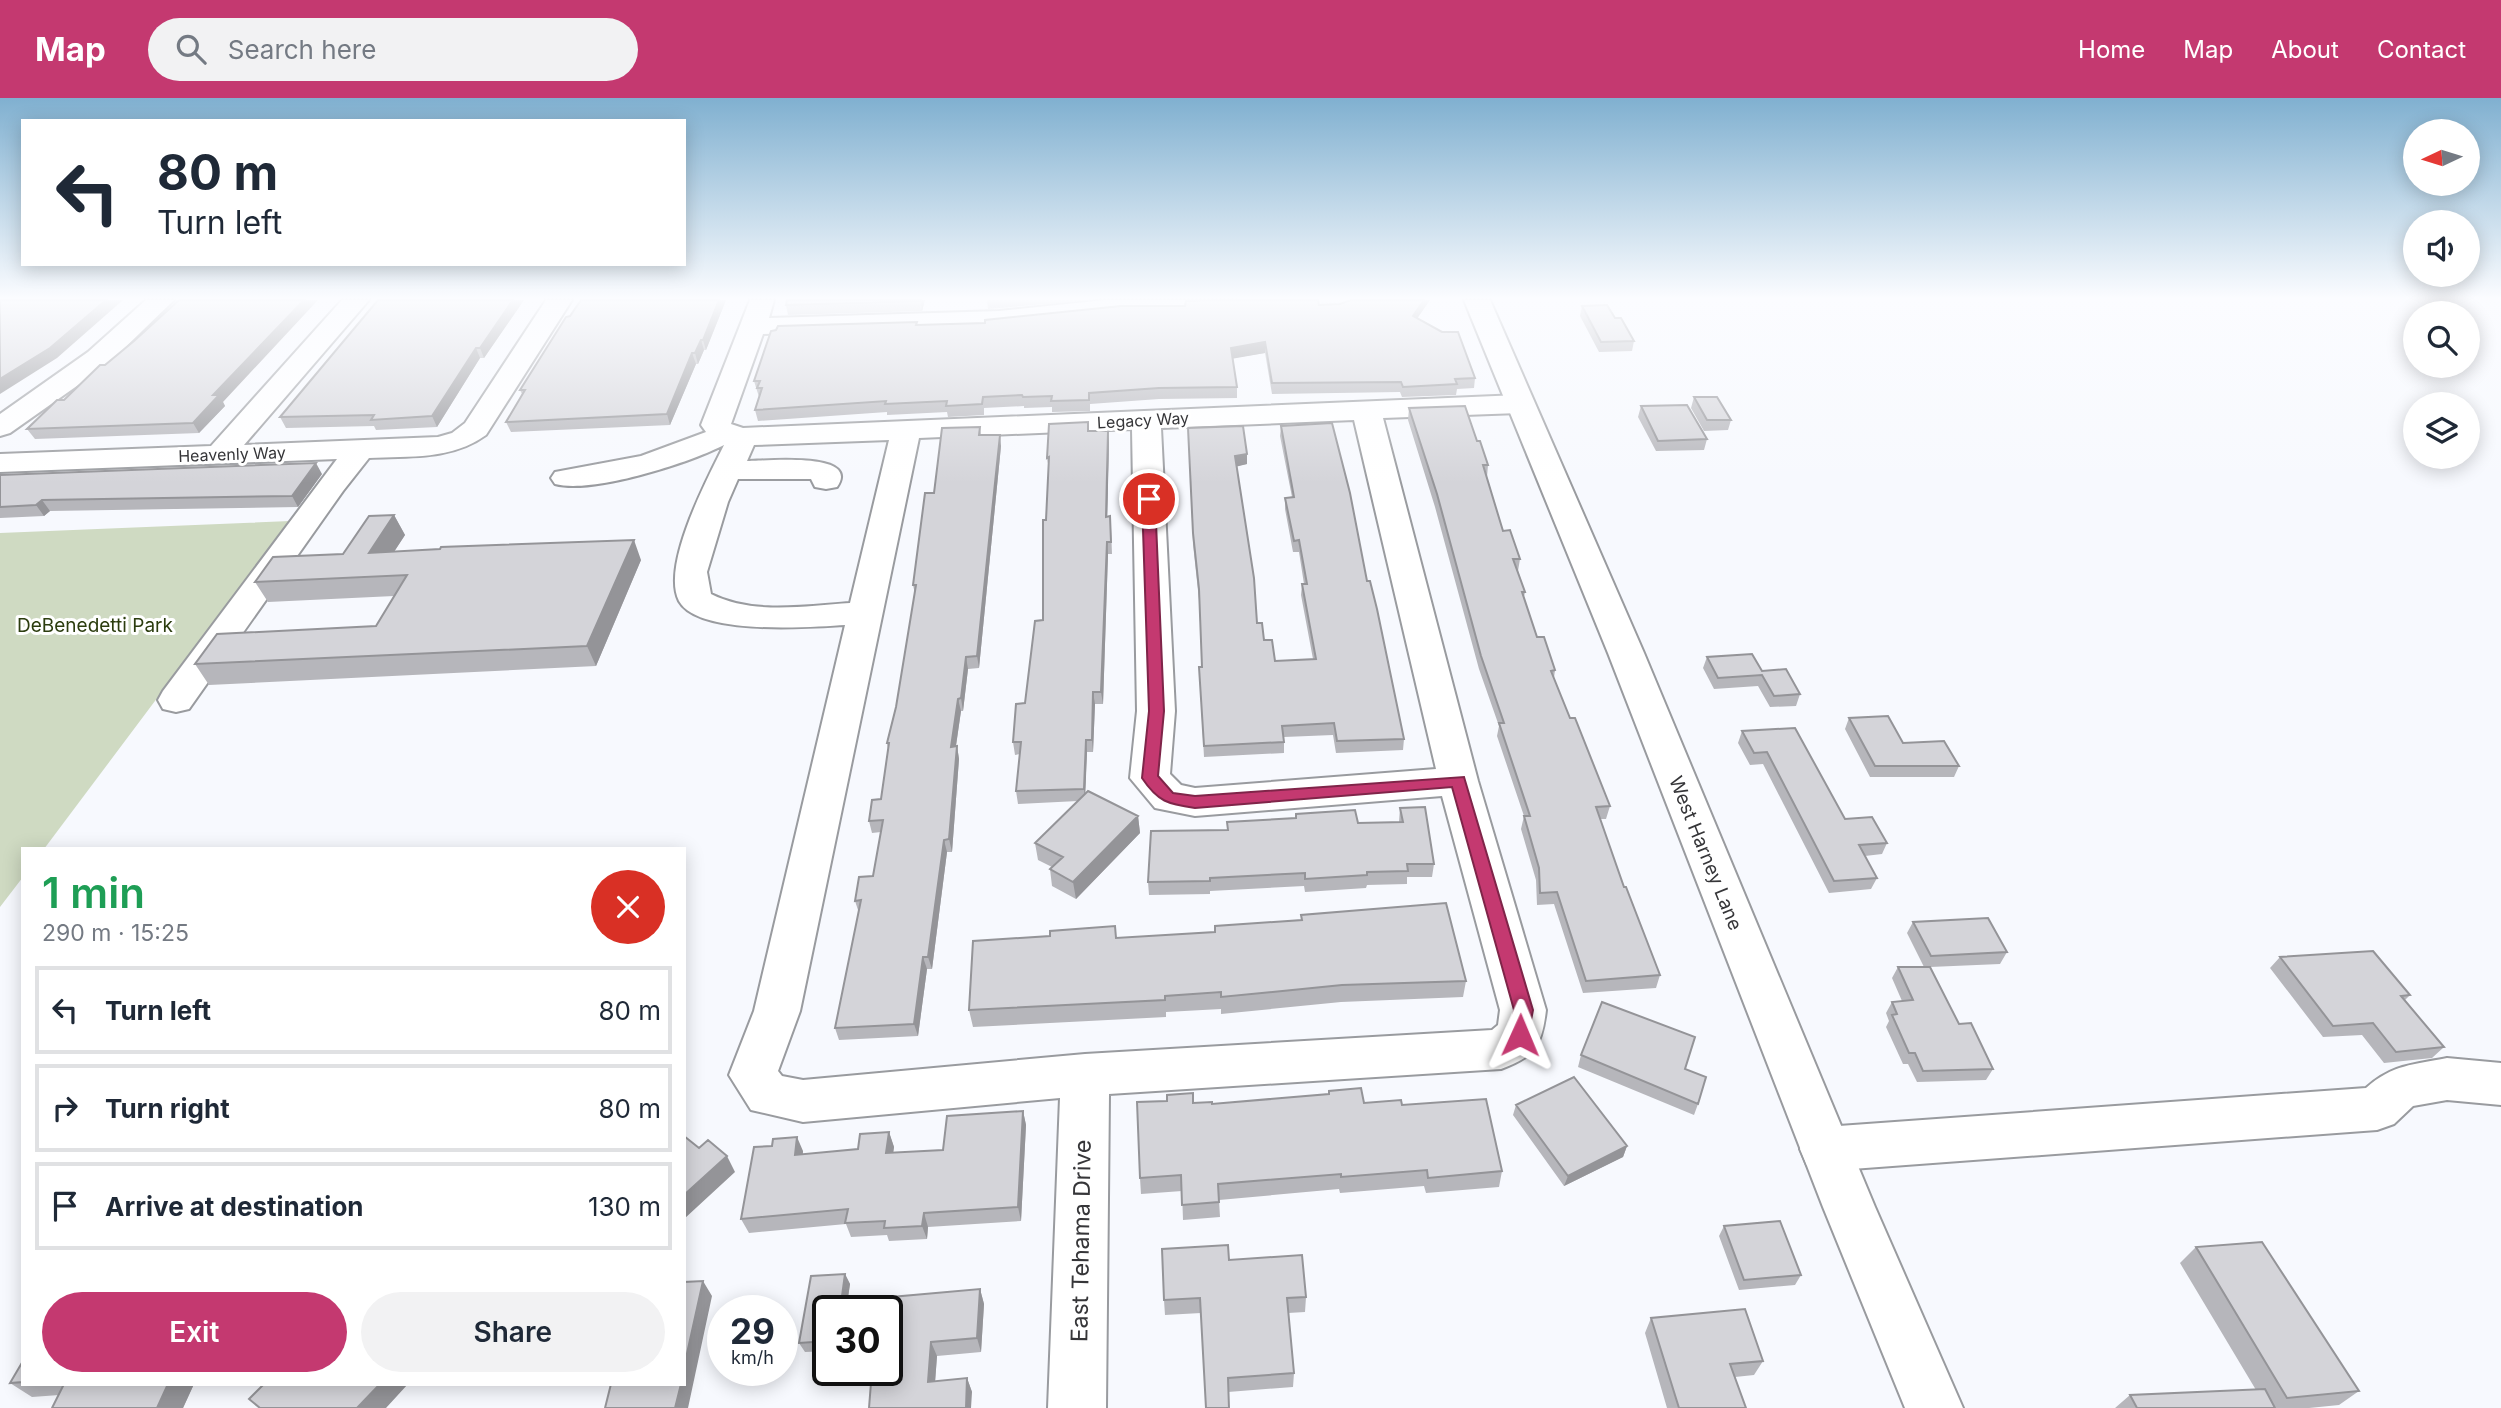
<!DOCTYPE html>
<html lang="en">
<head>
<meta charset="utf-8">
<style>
	body { margin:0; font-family:Inter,sans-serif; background:#f2f2f3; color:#1f2937; height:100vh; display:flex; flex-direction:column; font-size:26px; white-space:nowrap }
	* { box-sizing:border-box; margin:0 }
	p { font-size:23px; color:#747a83 }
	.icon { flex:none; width:38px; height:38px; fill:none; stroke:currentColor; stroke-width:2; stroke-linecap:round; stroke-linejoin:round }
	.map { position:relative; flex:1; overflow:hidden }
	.side { position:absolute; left:21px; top:749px; width:665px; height:539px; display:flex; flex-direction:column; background:#fff; border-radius:0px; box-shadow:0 4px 18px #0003 }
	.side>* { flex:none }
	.hud { position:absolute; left:21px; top:21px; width:665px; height:147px; border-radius:0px; box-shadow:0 4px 18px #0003; background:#fff; color:#1f2937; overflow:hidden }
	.needle { width:46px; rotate:266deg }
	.fabs { position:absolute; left:2403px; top:21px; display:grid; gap:14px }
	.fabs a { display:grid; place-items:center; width:77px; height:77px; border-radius:50%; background:#fff; box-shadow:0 4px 18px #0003; font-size:35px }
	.speed { position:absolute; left:707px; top:1197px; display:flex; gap:14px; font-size:35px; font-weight:700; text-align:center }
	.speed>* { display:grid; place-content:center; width:91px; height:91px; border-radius:50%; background:#fff; box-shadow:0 4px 18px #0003; line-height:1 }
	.speed small { font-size:18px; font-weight:400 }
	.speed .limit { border:4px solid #111; border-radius:10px; background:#fff; color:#111 }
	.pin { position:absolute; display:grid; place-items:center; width:60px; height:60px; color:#fff; margin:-30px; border:4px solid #fff; border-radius:50%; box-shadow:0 2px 7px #0007 }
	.me { position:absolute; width:77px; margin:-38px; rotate:1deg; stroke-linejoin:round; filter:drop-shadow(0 0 5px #0008) }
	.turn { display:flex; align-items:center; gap:24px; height:147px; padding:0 21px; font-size:32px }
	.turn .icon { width:91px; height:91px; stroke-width:2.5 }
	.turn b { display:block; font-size:49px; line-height:60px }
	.round { display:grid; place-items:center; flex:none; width:74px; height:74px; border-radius:37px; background:#f2f2f3 }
	.summary { display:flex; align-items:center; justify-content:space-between; height:119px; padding:0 21px }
	h1 { font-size:42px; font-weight:600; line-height:52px; color:#1e9e55 }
	.button { display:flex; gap:14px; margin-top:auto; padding:14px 21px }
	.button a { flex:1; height:80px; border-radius:42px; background:#c43970; color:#fff; font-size:28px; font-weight:600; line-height:80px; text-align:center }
	.button a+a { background:#f2f2f3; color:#1f2937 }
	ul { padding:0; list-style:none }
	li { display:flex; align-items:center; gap:21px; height:88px; margin:0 14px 10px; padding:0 7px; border:4px solid #e0e1e3; border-radius:0px }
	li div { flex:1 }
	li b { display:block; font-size:26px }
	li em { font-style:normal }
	header { display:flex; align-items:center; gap:42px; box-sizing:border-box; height:98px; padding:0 35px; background:#c43970; color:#fff }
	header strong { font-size:33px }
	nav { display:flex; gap:38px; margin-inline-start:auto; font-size:24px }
	.search { width:490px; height:63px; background:#f2f2f3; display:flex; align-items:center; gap:18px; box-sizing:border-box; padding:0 24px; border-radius:38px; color:#747a83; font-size:26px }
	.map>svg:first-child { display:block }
</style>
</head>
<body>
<header>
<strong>Map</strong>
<div class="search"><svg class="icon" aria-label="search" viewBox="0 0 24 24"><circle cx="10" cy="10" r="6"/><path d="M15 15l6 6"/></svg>Search here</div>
<nav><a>Home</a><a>Map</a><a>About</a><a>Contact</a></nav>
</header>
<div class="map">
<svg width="2501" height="1310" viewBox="0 0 2501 1310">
	<rect width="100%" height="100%" fill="#f7f9fe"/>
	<!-- green -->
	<path fill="#cfdac2" d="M290,423L44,751H23V779L0,809V435Z"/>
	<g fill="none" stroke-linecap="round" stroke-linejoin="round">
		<!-- minor casing -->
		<g stroke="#999b9f" stroke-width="4">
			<path id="minor" d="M146,202H174L108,266L10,335L0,338V316L88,254Z
				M342,202H369L244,347L438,339L452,335L465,325L546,202H572L486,337C452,362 410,358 369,360L343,393L189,611L176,614L163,611L158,602L163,593L337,361L0,374V356L211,348Z
				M750,202H774L769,220L999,213L1105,202H1236L1232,207L1223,210L1155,212L999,229L763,236L731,326L743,330L1519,297L1529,300L1533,306L1529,312L1519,315L1383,320L1478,683L1546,912C1542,947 1535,959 1501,971L1109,996L1106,1310H1048L1060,1000L803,1024L751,1012L729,977L754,913L845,527C812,529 698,538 679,503C661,468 707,381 724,347C689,365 593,396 555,386L551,380L555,374L641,358L706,334L701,327ZM1354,322L1436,671L1195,690L1181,687L1170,676L1175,613L1161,330ZM1132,331L1137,613L1130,680L1155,710L1195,718L1442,698L1500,912L1498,927L1492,932L1085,956L803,982L782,978L778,973L800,913L919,340ZM889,342L850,505C805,508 753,517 711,496L707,474L728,404L738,381H811L815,389L826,391L837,389C862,353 763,363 747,363L754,347Z
				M2447,960L2501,965V1007L2447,1002L2413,1008L2394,1026L2377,1032L1825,1073L1807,1067L1800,1051L1807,1035L1825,1029L2366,990C2393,966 2413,967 2447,960Z"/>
		</g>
		<!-- major casing -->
		<g stroke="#999b9f" stroke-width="4">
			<path id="major" d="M1464,202H1490L1644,555L1875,1109L1963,1310H1905L1823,1109L1608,555Z"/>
		</g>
		<!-- minor -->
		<use href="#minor" fill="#fff" fill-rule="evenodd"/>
		<!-- major -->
		<use href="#major" fill="#fff" fill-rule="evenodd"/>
	</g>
	<!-- wall -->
	<path fill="#b6b6bb" d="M524,202L484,260H480L437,329L376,332L374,328L286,330L280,319Z
		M581,202H726L706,252H704L698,266H696L670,327L511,334L506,324L522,296L520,292Z
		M787,202H925L922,213L788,217L786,207Z
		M987,202H1094L988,211Z
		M1430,202L1417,220L1475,280L1474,290L1457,291L1456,297L1402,299L1400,294L1272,296L1265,255L1233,260L1237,289V300L1159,301L1090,306V313L1052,314V309L1024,310V308L984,310V317L948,319L947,314L887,317V314L758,323L755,312L759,299L754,283L917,227L985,225Z
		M1582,208L1615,220L1634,243L1632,253L1599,254L1580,218Z
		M1694,299L1731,322L1728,332L1704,333L1691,310Z
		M223,304L225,308L199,335L35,341L27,331Z
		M1641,308L1707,341L1704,352L1656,353L1638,319Z
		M1409,310L1477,343L1488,367L1487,379L1503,433L1520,461L1518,473L1525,494L1524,499L1537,539L1555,572L1554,580L1570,620L1610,708L1606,721H1600L1624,789L1660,877L1656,890L1583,895L1554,806L1537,807L1536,782L1521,731L1524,718L1497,638L1499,628L1479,571L1435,409L1408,322Z
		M1088,324L1089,333H1108L1109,344L1107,419L1111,430L1112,456H1108L1103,606H1095L1093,654H1087L1085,696L1138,718L1140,735L1076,801L1052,788L1050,771L1052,769L1038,762L1035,745L1078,703L1018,706L1016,693L1020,656L1015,657L1013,644L1025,605L1043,522L1049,371L1047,360Z
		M1281,328L1367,483L1404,641L1403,652L1336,655L1333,637L1284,639V655L1204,659L1199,569H1202L1199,502L1193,446L1188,330L1247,356V366L1237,368L1257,525L1275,563L1313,561L1301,497L1302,486H1304L1299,454H1293L1285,411V400L1292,399L1280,338Z
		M980,329L981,337L1001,348L979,570L968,571L963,613H961L956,648H957L959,661L952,754H947L932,871H927L918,938L839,942L835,930L859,815L855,803L873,778L881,734L872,735L869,723L881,701L888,651L887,645L896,609L915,496L913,487L934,395Z
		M322,376L298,409L50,413L44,418L0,420V377Z
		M394,417L405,437L394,454L641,462L596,568L209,587L195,566L376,528L394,498L268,504L255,484L343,456Z
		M1707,559L1762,573L1800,596L1796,608L1770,609L1758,588L1714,591L1703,570Z
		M1849,620L1903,645L1959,668L1954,679H1870L1845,631Z
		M1742,633L1845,721L1887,745L1882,756L1865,758L1877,780L1871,791L1829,795L1763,666L1750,667L1738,645Z
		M1400,710L1434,766L1432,779H1407V786L1367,787L1366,790L1305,794L1304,788L1210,793V796L1149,797L1148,784L1227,732L1296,720V716L1358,725L1399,724Z
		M1301,817L1466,883L1463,899L1341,904L1221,916V911L1166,914V919L973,929L969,912L1117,840L1215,834L1301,822Z
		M1913,824L2007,854L2000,866L1930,869L1959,926L1993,971L1986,982L1917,984L1908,966H1903L1886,929L1889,923L1886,915L1892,904L1902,903L1892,880L1898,869H1924L1907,835Z
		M2280,859L2410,897L2405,902L2444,949L2432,960L2384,965L2362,937L2323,939L2270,870Z
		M1581,957L1685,971L1698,1006L1694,1017L1578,969Z
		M1329,993L1364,1005L1402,1007L1502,1073L1499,1089L1426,1095L1424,1088L1340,1095L1339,1091L1219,1102L1220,1119L1183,1122L1182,1093L1141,1096L1140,1080L1193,1005L1212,1006L1328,996Z
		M1516,1007L1627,1048L1623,1059L1564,1088L1513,1017Z
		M1023,1013L1026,1027L1021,1123L928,1129L927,1141L889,1143L887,1137L851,1139L846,1126L749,1135L741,1121L772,1048L803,1053V1056L858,1051L889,1034L894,1049L893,1055L943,1052Z
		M1724,1128L1801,1177L1795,1187L1739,1192L1719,1138Z
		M2196,1149L2359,1293L2339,1307L2309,1310H2115L2130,1297L2256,1292L2180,1165Z
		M1229,1162L1306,1199L1305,1214L1288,1215L1294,1275L1293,1289L1228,1294L1201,1215L1165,1217L1164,1202Z
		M845,1176L850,1186L846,1213H828V1253L805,1254L799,1245Z
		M980,1191L984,1206L981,1254L937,1258L935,1284L967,1280L972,1294L869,1310Z
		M1651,1220L1763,1263L1754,1277L1735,1279L1746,1310H1667L1645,1235Z
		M23,1263V1286H194L183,1310L59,1297L32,1299L10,1285Z"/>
	<!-- shaded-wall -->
	<path fill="#949498" d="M106,202H123L57,260L0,296V281Z
		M304,202H318L223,304L225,308L199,335L193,325L213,297Z
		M513,202H524L484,260L480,250Z
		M719,202H726L706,252L703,242Z
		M921,202H925L922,213L921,203Z
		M1424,202H1430L1412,228L1413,218Z
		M701,242L704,252L698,266L695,255Z
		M1265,244V255L1231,261V250Z
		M476,250L480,260L437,329L432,318Z
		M692,255L696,266L670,327L667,316Z
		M1108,333L1109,344L1107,431L1106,419Z
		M1000,337L1001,348L979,570L977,558Z
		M1247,356V366L1235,369V358Z
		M316,365L322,376L298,409L292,398Z
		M42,402L50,413L44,418L36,407Z
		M394,417L405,437L380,475L369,455Z
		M634,442L641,462L596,568L587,548Z
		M1107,444L1108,456L1103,606L1101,594Z
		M966,559L968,571L963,613L961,600Z
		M1093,594L1095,606L1093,654L1092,642Z
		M958,601L961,613L954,661L951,649Z
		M1086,642L1087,654L1085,703L1084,691Z
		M957,648L959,661L952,754L949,741Z
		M1138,718L1140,735L1076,801L1073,784Z
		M944,742L947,754L932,871L928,859Z
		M923,859L927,871L918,938L914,926Z
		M1023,1013L1026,1027L1021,1123L1018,1109Z
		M889,1034L894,1049L891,1070L886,1055Z
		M797,1039L803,1053L801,1071L795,1057Z
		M1627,1048L1623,1059L1564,1088L1568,1078Z
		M727,1058L735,1074L684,1121V1097Z
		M924,1115L928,1129L927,1141L922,1128Z
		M845,1176L850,1186L846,1213H840Z
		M703,1183L712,1198L688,1310H675L681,1286H684V1269Z
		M980,1191L984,1206L981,1254L977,1240Z
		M931,1244L937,1258L934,1298L928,1284Z
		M967,1280L972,1294L971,1310H966Z
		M168,1286H194L183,1310H157Z
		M380,1286H408L386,1310H357Z"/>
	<!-- building -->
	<path fill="#d4d4d9" stroke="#949498" stroke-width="2" d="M0,202H106L50,250L0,281Z
		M179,202H304L213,297H219L193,325L27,331L57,302H64L100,267H105L134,243Z
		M378,202H513L480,250H476L432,318L371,322L374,317L280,319Z
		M581,202H719L703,242H701L695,255H692L667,316L506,324L525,292H520L566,219L570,218Z
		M787,202H921V203L786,207Z
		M1225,202H1318L1319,207L1340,206L1351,202H1424L1413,218L1442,234H1458L1475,280L1455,281L1457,286L1403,289L1401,284L1272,285L1265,244L1231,250L1237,289L1159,290L1089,295V302L1051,303L1052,298L1023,299L1022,297L983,299L982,306L946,308L947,303L885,306L886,303L755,312L762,290H757L760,283H754L771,233L776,232L778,228L917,224L916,227L985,225V222L1121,208H1185L1186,203Z
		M1607,207L1615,220H1621L1634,243L1601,244L1582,208Z
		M1694,299H1717L1731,322H1707Z
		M1687,307L1707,341L1658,343L1641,308Z
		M1465,308L1477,343H1480L1488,367H1483L1503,433L1510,432L1520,461H1513L1525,494H1522L1537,539H1544L1555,572L1551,573L1570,620H1575L1610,708L1596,709L1624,789H1626L1660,877L1586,883L1557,794L1540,795L1539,770L1524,718H1530L1499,625H1504L1481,558L1437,396L1409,310Z
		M1088,324V333H1108L1106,419L1110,418L1111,444H1107L1101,594H1093L1092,642H1086L1084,691L1016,693L1021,644H1013L1016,606L1025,605L1035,523L1043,522V422H1046L1049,359L1047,360L1049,326Z
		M1332,325L1350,395L1367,483H1370L1377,511L1404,641L1337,643L1334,625L1282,628L1284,644L1204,648L1199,569H1202L1199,491L1193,435L1188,330L1243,328L1247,356L1235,358L1254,480L1257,525H1262L1264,542H1272L1275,563L1316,561L1302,486H1307L1299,442L1294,443L1285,400L1294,399L1281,328Z
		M980,329L979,337H1000L977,558L966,559L961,600L958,601L951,649L957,648L949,741L944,742L928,859H923L914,926L835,930L861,802L855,803L859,779L873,778L883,722L869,723L872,702L881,701L889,645H887L896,609L916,487H913L925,395H934L942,330Z
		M316,365L292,398L42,402L36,407L0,409V377Z
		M394,417L369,455L440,451L441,449L634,442L587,548L195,566L217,536L376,528L407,477L255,484L273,459L343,456L369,418Z
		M1752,556L1762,573L1786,571L1800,596L1774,598L1762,577L1718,580L1707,559Z
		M1888,618L1903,645L1944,643L1959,668H1875L1849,620Z
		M1795,630L1845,721L1872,719L1887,745L1859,747L1877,780L1834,783L1767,654L1754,655L1742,633Z
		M1088,693L1138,718L1073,784L1050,771L1063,759L1035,745Z
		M1425,709L1434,766H1407L1408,773L1367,774V777L1305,781V775L1210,780V783L1148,784L1151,733L1228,732L1227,724L1296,720V716L1355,712L1358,725L1403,724L1400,710Z
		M1446,805L1466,883L1342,887L1221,899V894L1165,898V902L969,912L973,843L1050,838V833L1115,828L1116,840L1215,834V828L1302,822L1301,817Z
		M1988,820L2007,854L1931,858L1913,824Z
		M2373,853L2410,897L2401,898L2444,949L2396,954L2373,925L2333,928L2280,859Z
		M1898,869H1930L1959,926L1971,925L1993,971L1923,973L1915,955H1909L1892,917L1897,916L1892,904L1913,902Z
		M1602,904L1695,939L1685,971L1706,979L1698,1006L1581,957Z
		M1574,979L1627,1048L1568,1078L1516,1007Z
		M1361,990L1364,1005L1401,1002L1402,1007L1486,1001L1502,1073L1428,1080L1427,1072L1341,1079V1076L1218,1086L1219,1104L1182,1107L1181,1077L1140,1080L1137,1004L1167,1003V997L1193,995V1005L1212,1004V1006L1329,996V993Z
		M1023,1013L1018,1109L924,1115L922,1128L884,1130L885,1123L845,1125L848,1111L741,1121L754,1049L772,1048L773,1041L797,1039L795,1057L858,1051L860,1036L889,1034L886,1055L943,1052L947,1018Z
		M684,1038L699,1050L708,1042L727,1058L684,1097Z
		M1780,1123L1801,1177L1744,1182L1724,1128Z
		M2262,1144L2359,1293L2287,1300L2196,1149Z
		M1228,1147L1229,1162L1302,1157L1306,1199L1287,1200L1294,1275L1228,1280L1229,1310H1206L1200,1200L1164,1202L1162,1151Z
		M845,1176L840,1213H828V1243L799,1245L811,1178Z
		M703,1183L684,1269V1184Z
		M980,1191L977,1240L931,1244L928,1284L967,1280L966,1310H869L872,1272H887V1213H878L880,1200Z
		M1745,1211L1763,1263L1730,1266L1746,1310H1679L1651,1220Z
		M23,1263V1284L10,1285Z
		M64,1286H168L157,1310H52Z
		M264,1286H380L357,1310H260L249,1301Z
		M611,1286H681L675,1310H605Z
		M2265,1291L2275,1310H2137L2130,1297Z"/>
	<!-- sky -->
	<linearGradient id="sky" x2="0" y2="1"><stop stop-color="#80b0d0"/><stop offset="0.52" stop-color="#fbfcff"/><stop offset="1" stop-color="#fbfcff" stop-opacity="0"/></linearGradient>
	<rect width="2501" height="385" fill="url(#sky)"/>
	<!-- route -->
	<path fill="#c43970" stroke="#7f2549" stroke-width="2" d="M1149,398L1155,401L1164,613L1158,678L1173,695L1195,698L1464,679L1533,912L1527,943L1520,945L1513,943L1510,937L1514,912L1452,689L1195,710C1168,706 1158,704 1142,680L1149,613L1142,401Z"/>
	<g text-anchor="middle" stroke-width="6" stroke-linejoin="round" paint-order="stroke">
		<!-- far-street labels -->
		<g font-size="16" fill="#363639" stroke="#fff">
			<text transform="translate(1143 322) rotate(-3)" y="6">Legacy Way</text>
			<text transform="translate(232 356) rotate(-2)" y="6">Heavenly Way</text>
		</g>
		<!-- park labels -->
		<g font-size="19" fill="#2c3d0f" stroke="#fff">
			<text x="95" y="534">DeBenedetti Park</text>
		</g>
		<!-- street labels -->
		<g font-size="19" fill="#363639" stroke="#fff">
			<text transform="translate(1706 755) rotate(68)" y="7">West Harney Lane</text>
		</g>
		<!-- near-street labels -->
		<g font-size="23" fill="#363639" stroke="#fff">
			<text transform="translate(1081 1143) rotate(-89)" y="8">East Tehama Drive</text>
		</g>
	</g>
</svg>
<div class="fabs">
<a><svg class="needle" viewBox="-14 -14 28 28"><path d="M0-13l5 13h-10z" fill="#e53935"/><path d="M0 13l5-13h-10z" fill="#747a83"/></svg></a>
<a><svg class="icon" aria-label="sound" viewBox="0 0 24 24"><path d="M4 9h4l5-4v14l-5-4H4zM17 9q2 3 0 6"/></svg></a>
<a><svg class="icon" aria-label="search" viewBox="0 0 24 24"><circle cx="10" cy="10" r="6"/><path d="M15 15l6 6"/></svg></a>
<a><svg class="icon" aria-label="layers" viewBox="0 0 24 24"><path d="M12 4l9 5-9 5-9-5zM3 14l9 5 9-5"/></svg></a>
</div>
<div class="speed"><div>29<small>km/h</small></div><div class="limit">30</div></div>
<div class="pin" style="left:1149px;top:401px;background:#d93025"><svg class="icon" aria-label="arrive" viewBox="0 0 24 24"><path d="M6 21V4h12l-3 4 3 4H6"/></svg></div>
<svg class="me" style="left:1520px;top:937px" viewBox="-20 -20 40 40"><path d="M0-17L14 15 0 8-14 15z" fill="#c43970" stroke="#fff" stroke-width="4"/></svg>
<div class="hud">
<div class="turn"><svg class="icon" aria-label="left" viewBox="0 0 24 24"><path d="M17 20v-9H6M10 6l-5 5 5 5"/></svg><div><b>80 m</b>Turn left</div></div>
</div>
<section class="side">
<div class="summary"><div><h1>1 min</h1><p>290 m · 15:25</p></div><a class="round" style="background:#d93025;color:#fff"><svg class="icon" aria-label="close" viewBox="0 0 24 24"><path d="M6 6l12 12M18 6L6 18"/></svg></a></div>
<ul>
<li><svg class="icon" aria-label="left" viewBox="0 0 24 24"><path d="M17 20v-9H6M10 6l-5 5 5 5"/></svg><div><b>Turn left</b></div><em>80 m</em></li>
<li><svg class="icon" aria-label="right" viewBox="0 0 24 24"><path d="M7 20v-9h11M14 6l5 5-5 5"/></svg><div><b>Turn right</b></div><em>80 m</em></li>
<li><svg class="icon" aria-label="arrive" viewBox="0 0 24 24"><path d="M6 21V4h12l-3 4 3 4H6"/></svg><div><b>Arrive at destination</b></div><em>130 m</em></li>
</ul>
<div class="button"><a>Exit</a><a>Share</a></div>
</section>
</div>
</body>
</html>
